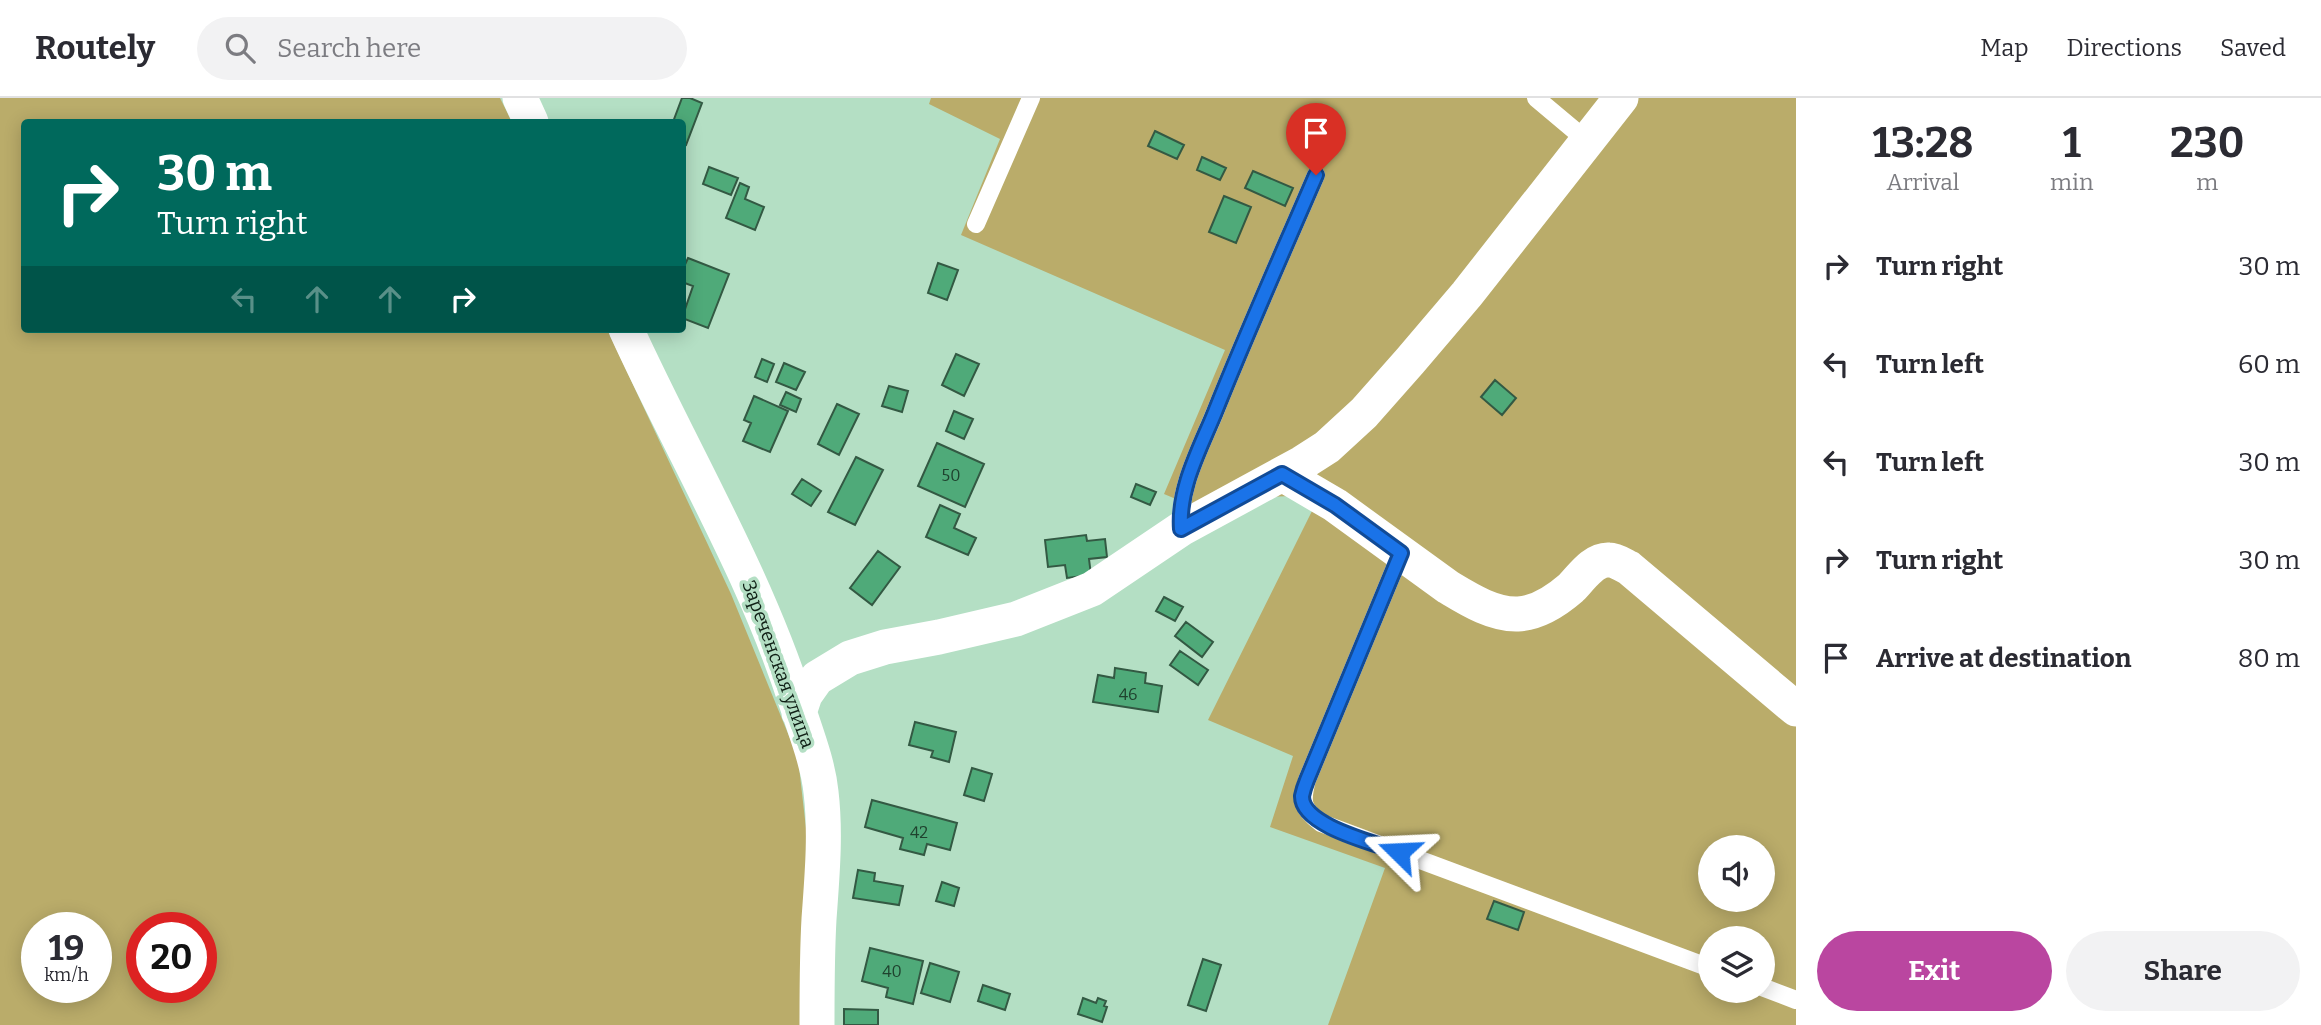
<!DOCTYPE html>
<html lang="en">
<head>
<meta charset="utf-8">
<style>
	body { margin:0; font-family:Bitter,serif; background:#f2f2f3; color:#2b2b33; height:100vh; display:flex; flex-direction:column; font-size:26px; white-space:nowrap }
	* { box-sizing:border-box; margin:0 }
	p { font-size:23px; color:#7c7c81 }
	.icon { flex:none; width:38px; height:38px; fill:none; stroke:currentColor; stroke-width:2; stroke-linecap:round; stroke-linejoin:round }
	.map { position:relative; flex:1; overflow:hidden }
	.panel { display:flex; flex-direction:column; background:#fff; width:525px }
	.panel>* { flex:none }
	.hud { position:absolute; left:21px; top:21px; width:665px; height:214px; border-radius:7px; box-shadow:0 4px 18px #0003; background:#00695c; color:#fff; overflow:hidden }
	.controls { position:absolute; left:1698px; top:737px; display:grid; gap:14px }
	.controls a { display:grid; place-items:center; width:77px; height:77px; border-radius:50%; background:#fff; box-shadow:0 4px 18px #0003; font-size:35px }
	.speed { position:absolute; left:21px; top:814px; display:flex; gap:14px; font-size:35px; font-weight:700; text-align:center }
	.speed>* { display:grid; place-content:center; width:91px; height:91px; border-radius:50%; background:#fff; box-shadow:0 4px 18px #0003; line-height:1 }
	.speed small { font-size:18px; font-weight:400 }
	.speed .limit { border:10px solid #d22; background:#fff; color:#111 }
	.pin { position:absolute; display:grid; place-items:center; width:60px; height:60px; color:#fff; margin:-72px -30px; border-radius:50% 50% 50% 0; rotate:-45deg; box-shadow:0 0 7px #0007 }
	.pin .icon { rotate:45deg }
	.me { position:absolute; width:77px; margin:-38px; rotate:291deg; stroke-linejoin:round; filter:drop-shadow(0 0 5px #0008) }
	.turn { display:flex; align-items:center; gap:24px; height:147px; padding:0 21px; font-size:32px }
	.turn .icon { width:91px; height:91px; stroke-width:2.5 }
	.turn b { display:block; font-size:49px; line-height:60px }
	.lanes { display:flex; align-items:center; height:66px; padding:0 21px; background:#0003; justify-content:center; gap:35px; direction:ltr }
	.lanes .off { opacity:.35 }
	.eta { display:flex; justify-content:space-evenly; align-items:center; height:119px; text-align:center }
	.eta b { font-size:42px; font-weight:700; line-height:49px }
	.button { display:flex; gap:14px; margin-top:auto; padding:14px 21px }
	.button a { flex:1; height:80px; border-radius:42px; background:#ba46a0; color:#fff; font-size:28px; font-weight:700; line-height:80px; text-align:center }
	.button a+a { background:#f2f2f3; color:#2b2b33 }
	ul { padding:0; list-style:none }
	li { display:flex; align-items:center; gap:21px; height:98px; padding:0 21px }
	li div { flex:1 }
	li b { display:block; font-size:26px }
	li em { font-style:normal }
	header { display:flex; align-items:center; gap:42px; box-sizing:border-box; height:98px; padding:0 35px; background:#fff; border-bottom:2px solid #e1e1e2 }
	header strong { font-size:33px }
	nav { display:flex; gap:38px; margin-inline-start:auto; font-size:24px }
	.search { width:490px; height:63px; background:#f2f2f3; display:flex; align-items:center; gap:18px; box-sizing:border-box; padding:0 24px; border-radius:38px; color:#7c7c81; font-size:26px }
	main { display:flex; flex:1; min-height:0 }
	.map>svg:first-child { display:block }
</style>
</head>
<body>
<header>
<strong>Routely</strong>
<div class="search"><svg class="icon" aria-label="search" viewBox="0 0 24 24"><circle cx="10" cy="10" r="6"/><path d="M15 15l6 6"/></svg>Search here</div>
<nav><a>Map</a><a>Directions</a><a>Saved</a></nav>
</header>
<main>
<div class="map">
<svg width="1796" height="927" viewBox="0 0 1796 927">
	<rect width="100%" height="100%" fill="#b4dfc4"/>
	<!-- green -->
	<path fill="#baac6a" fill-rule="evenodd" d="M0,0H500L512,24H24V231H607L731,496L798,660L807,739L803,927H0ZM37,830H96V889H37ZM142,830H201V889H142Z
		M931,0H1796V927H1328L1385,770L1270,729L1293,658L1208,622L1312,413L1293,398L1265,399L1216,418L1164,396L1225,252L961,137L1000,41L929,6ZM1710,749H1762V802H1710ZM1710,840H1762V892H1710Z"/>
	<!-- building -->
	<path fill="#4faa79" stroke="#335943" stroke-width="2" d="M682,0H690L702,5L686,47L682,46V24H673Z
		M1155,33L1184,47L1177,61L1148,48Z
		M1202,59L1226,70L1220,82L1197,72Z
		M709,69L738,80L731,97L703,86Z
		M1253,73L1293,90L1285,108L1245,90Z
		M740,85L749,89L745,101L764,109L755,132L726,120Z
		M1224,98L1251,109L1236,145L1209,134Z
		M688,160L729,176L708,230L682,220L693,188L682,184V173Z
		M938,165L958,172L947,202L928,195Z
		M956,256L979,266L964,298L942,287Z
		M762,261L774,266L767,284L755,279Z
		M784,265L805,274L796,292L776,284Z
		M1495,282L1516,300L1502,317L1481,299Z
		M889,288L908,293L902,314L882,308Z
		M786,294L801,301L796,314L780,307Z
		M754,298L788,313L770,354L743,343L751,325L744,322Z
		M837,306L859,316L839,357L818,346Z
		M954,313L973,321L964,341L946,333Z
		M937,345L984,366L965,409L918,388Z
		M856,359L883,372L855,427L828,414Z
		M802,381L821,393L811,408L792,396Z
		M1136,386L1156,394L1150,407L1131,399Z
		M940,407L960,416L954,430L976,440L968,457L926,439Z
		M1086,437L1087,443L1105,441L1107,459L1089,461L1091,477L1067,480L1065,467L1048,469L1045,442Z
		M878,453L900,469L872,507L850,490Z
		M1164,499L1183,509L1175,523L1156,513Z
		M1186,524L1213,544L1202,559L1175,538Z
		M1180,553L1208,572L1198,587L1170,567Z
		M1115,570L1146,575L1145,585L1162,588L1158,614L1093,604L1098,577L1114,580Z
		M915,624L956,634L949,664L931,659L933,653L909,647Z
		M972,670L992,676L984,703L964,697Z
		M872,702L957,725L950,752L927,746L924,757L900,751L903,740L865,729Z
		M858,772L875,775L874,783L903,788L899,807L853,800Z
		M942,784L959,790L954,808L936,803Z
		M1494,803L1524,814L1518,832L1487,821Z
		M870,850L923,863L913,906L886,899L888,890L862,883Z
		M1203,861L1221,867L1206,913L1188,907Z
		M930,865L959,874L950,904L921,895Z
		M983,887L1010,896L1005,912L978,903Z
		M1083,900L1096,905L1098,900L1106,903L1104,908L1107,909L1102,924L1078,916Z
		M844,911L878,912V927H844Z"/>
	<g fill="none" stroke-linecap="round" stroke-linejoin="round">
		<!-- service -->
		<path stroke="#fff" stroke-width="18" d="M1536,0L1586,42
			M976,126L1031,0
			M1181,431C1178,390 1200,351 1215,314C1247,234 1282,156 1316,77
			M1401,455L1307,682C1301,704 1302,711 1321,725L1710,870
			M1762,889L1796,902"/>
		<!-- minor -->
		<path stroke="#fff" stroke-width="35" d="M520,0L531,24
			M626,231C683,356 755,475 797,607C806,635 818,665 821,694C826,736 822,779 819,821C817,856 817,892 817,927
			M1282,376L1335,407L1448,489C1468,501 1493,517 1518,516C1538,515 1556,503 1571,490C1581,480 1593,461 1609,462C1616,462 1623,467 1629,470L1796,611
			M799,615L805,597L817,580L850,560L885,549L939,539L1016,521L1092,491L1181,431L1302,365L1327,349L1364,315L1410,263L1467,196L1621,0"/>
	</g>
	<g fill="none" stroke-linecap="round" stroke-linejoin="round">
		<!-- route casing -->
		<g stroke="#114b97" stroke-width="18">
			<path id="route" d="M1316,77C1282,156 1247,234 1215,314C1200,351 1178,390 1181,431L1282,376L1335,407L1401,455L1307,682C1305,687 1303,693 1302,698C1301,728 1375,745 1399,754"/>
		</g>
		<!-- route -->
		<use href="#route" stroke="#1a73e8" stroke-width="12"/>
	</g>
	<g text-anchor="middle" stroke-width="7" stroke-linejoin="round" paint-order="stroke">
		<!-- number labels -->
		<g font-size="16" fill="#1f422e">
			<text x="951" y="383">50</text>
			<text x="1128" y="602">46</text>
			<text x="919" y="740">42</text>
			<text x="892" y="879">40</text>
		</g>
		<!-- street labels -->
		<g font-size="19" fill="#0f1f15" stroke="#b4dfc4">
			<text transform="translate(779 566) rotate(70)" y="7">Зареченская улица</text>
		</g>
	</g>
</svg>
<div class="controls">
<a><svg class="icon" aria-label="sound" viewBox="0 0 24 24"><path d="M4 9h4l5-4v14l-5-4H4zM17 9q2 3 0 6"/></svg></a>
<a><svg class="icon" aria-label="layers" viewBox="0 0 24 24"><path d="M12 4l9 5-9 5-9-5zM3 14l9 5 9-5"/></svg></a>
</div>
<div class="speed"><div>19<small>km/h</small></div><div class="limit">20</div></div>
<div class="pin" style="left:1316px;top:77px;background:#d93025"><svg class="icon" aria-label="arrive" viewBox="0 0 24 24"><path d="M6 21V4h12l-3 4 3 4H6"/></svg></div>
<svg class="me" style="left:1399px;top:754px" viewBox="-20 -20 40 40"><path d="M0-17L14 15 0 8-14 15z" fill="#1a73e8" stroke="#fff" stroke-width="4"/></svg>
<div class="hud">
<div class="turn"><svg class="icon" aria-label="right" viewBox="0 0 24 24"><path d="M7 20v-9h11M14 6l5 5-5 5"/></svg><div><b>30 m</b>Turn right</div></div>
<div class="lanes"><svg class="icon off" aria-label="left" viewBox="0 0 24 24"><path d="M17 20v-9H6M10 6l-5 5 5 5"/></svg><svg class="icon off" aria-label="ahead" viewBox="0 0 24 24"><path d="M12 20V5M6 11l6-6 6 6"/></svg><svg class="icon off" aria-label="ahead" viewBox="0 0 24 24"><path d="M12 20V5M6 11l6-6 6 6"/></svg><svg class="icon" aria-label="right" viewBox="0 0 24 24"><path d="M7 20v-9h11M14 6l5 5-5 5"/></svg></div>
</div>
</div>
<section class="panel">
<div class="eta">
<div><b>13:28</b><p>Arrival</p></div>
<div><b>1</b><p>min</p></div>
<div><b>230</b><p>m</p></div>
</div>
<ul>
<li><svg class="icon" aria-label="right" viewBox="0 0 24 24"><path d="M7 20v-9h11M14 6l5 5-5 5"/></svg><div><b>Turn right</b></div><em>30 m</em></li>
<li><svg class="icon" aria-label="left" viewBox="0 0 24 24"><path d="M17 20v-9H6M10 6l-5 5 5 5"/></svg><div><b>Turn left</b></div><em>60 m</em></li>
<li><svg class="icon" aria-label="left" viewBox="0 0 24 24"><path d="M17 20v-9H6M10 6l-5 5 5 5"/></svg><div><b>Turn left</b></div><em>30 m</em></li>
<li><svg class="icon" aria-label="right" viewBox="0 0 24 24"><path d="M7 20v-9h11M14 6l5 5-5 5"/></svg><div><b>Turn right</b></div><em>30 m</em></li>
<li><svg class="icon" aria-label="arrive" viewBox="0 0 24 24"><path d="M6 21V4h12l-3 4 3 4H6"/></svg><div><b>Arrive at destination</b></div><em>80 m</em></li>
</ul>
<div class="button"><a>Exit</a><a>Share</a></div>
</section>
</main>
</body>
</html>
